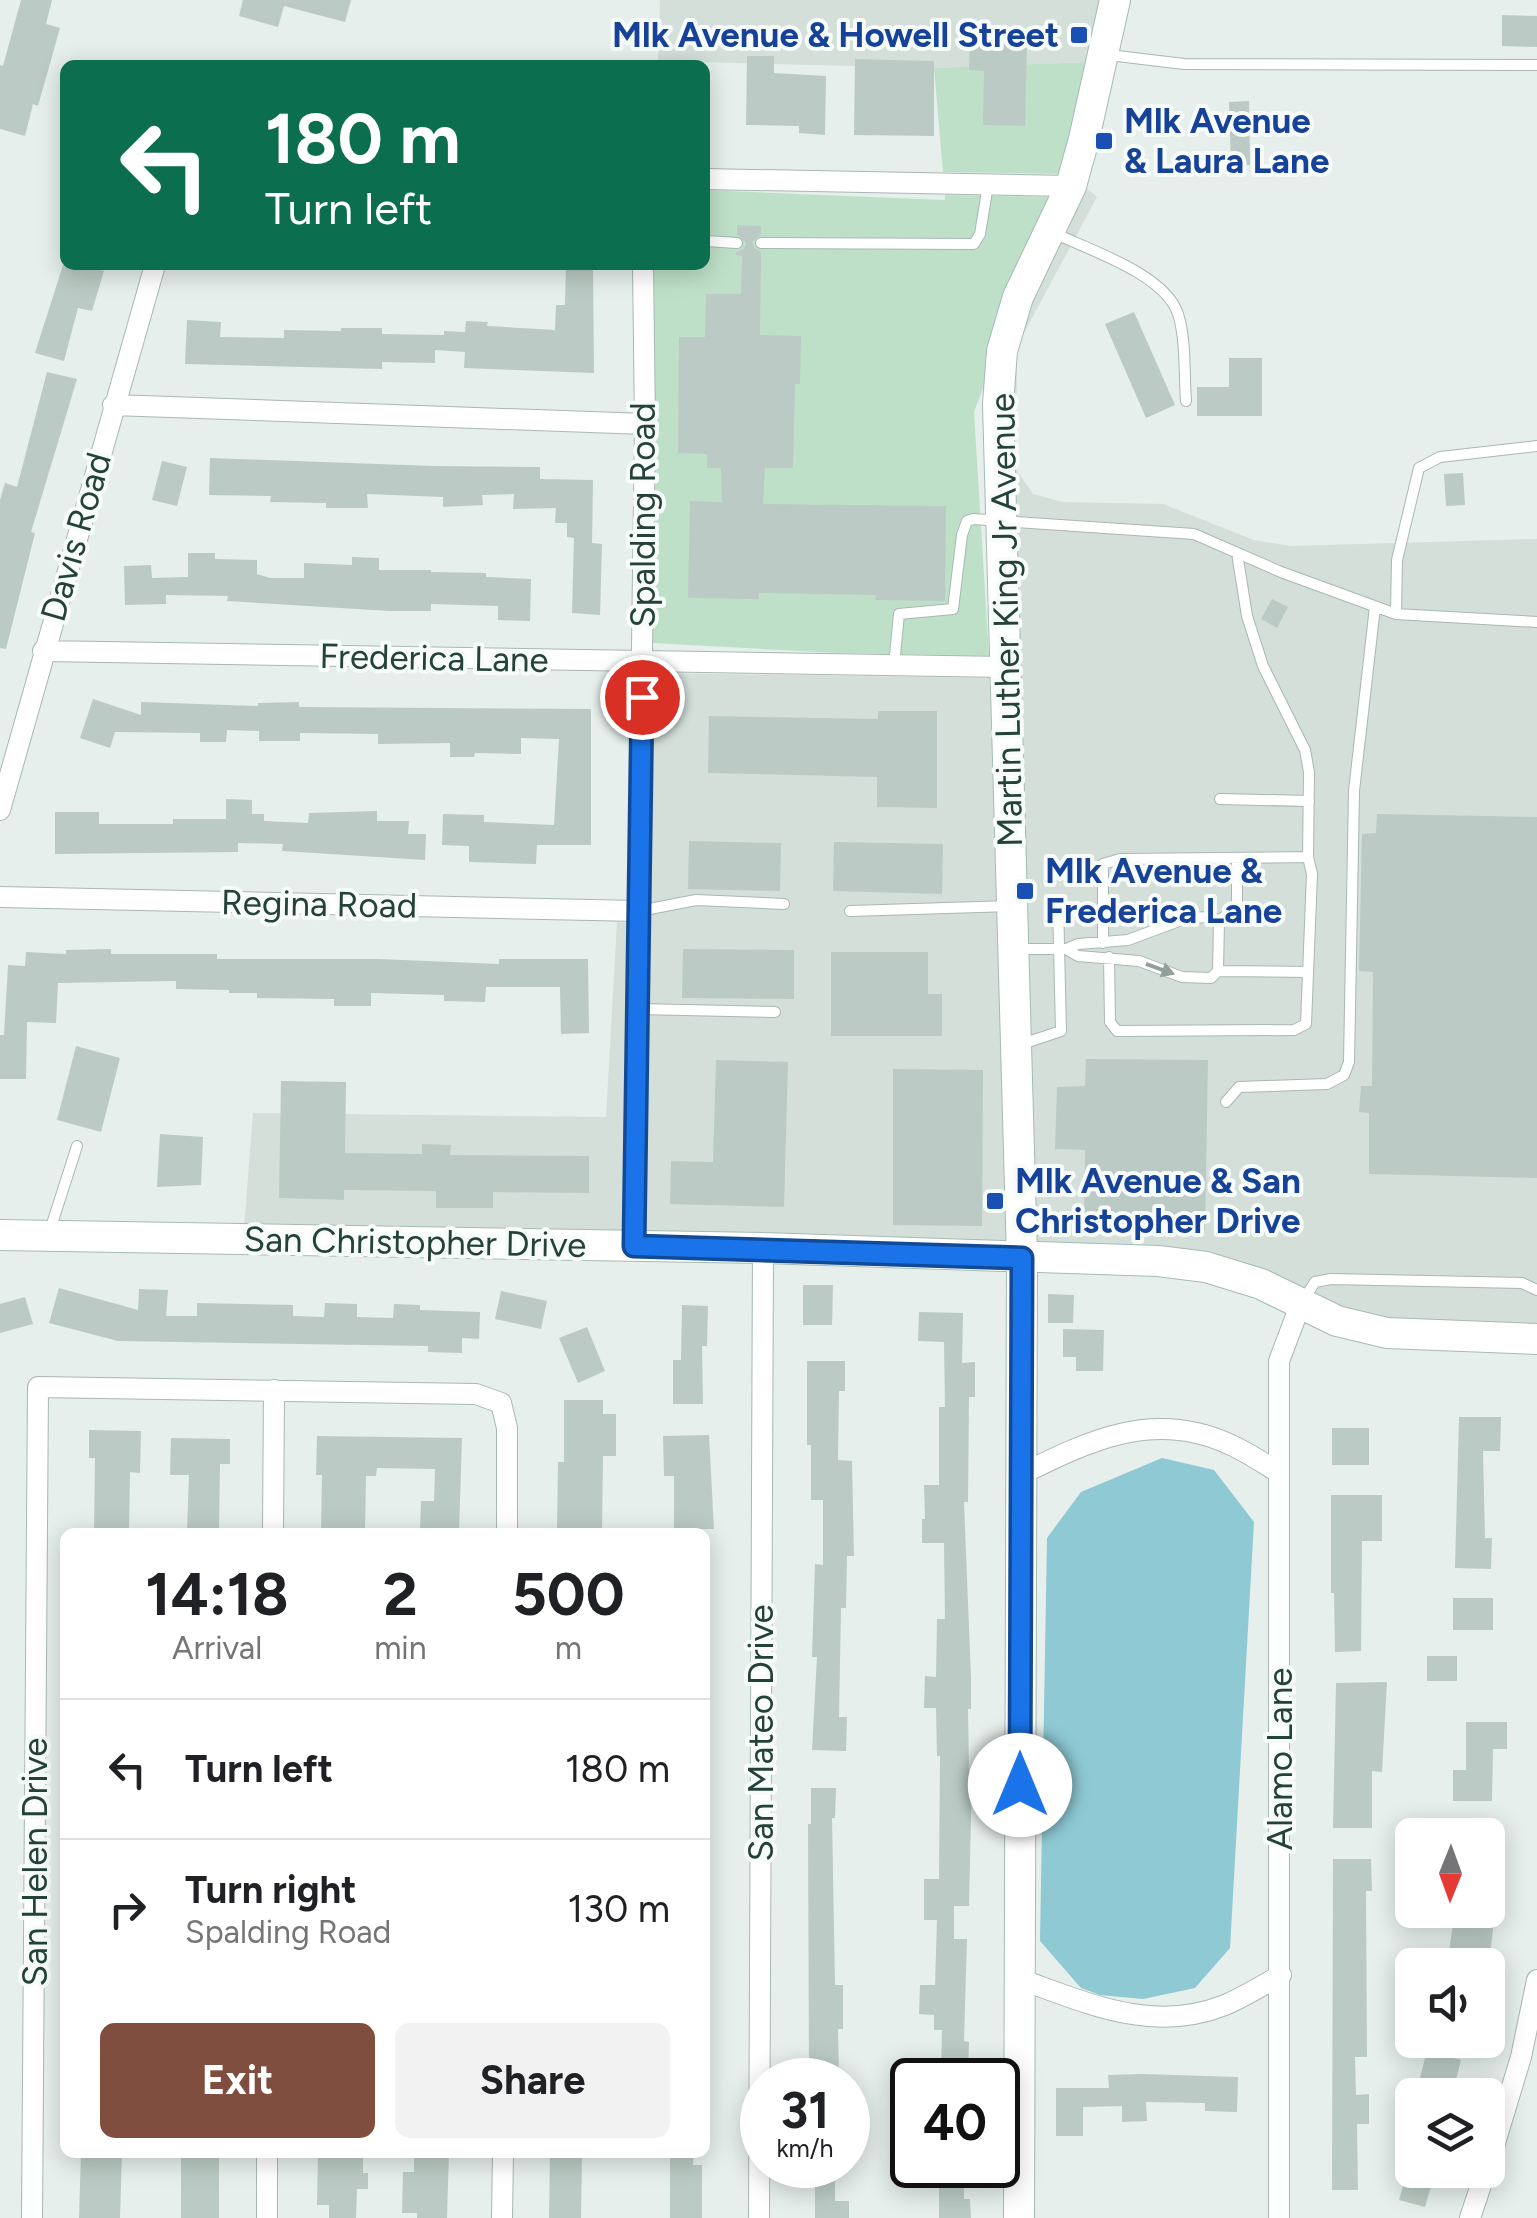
<!DOCTYPE html>
<html lang="en">
<head>
<meta charset="utf-8">
<style>
	body { margin:0; font-family:Figtree,sans-serif; background:#f2f2f2; color:#202124; height:100vh; display:flex; flex-direction:column; font-size:38px; white-space:nowrap }
	* { box-sizing:border-box; margin:0 }
	p { font-size:32px; color:#757577 }
	.icon { flex:none; width:55px; height:55px; fill:none; stroke:currentColor; stroke-width:2; stroke-linecap:round; stroke-linejoin:round }
	.map { position:relative; flex:1; overflow:hidden }
	.sheet { position:absolute; left:60px; top:1528px; width:650px; height:630px; display:flex; flex-direction:column; background:#fff; border-radius:15px; box-shadow:0 5px 25px #0003 }
	.sheet>* { flex:none }
	.guide { position:absolute; left:60px; top:60px; width:650px; height:210px; border-radius:15px; box-shadow:0 5px 25px #0003; background:#0b6e4f; color:#fff; overflow:hidden }
	.needle { width:65px; rotate:181deg }
	.controls { position:absolute; left:1395px; top:1818px; display:grid; gap:20px }
	.controls a { display:grid; place-items:center; width:110px; height:110px; border-radius:15px; background:#fff; box-shadow:0 5px 25px #0003; font-size:50px }
	.speed { position:absolute; left:740px; top:2058px; display:flex; gap:20px; font-size:50px; font-weight:700; text-align:center }
	.speed>* { display:grid; place-content:center; width:130px; height:130px; border-radius:50%; background:#fff; box-shadow:0 5px 25px #0003; line-height:1 }
	.speed small { font-size:25px; font-weight:400 }
	.speed .limit { border:5px solid #111; border-radius:15px; background:#fff; color:#111 }
	.pin { position:absolute; display:grid; place-items:center; width:85px; height:85px; color:#fff; margin:-42px; border:5px solid #fff; border-radius:50%; box-shadow:0 2px 10px #0007 }
	.me { position:absolute; width:110px; margin:-55px; rotate:0deg; stroke-linejoin:round; filter:drop-shadow(0 0 8px #0008) }
	.turn { display:flex; align-items:center; gap:35px; height:210px; padding:0 40px; font-size:45px }
	.turn .icon { width:130px; height:130px; stroke-width:2.5 }
	.turn b { display:block; font-size:70px; line-height:85px }
	.eta { display:flex; justify-content:space-evenly; align-items:center; height:170px; text-align:center }
	.eta b { font-size:60px; font-weight:700; line-height:70px }
	.button { display:flex; gap:20px; margin-top:auto; padding:20px 40px }
	.button a { flex:1; height:115px; border-radius:15px; background:#7f4e3f; color:#fff; font-size:40px; font-weight:700; line-height:115px; text-align:center }
	.button a+a { background:#f2f2f2; color:#202124 }
	ul { padding:0; list-style:none }
	li { display:flex; align-items:center; gap:30px; height:140px; padding:0 40px; border-top:2px solid #e0e0e0 }
	li div { flex:1 }
	li b { display:block; font-size:38px }
	li em { font-style:normal }
	.map>svg:first-child { display:block }
</style>
</head>
<body>
<div class="map">
<svg width="1537" height="2218" viewBox="0 0 1537 2218">
	<rect width="100%" height="100%" fill="#e6efeb"/>
	<!-- built -->
	<path fill="#d4dfda" d="M660,0H1104L1091,62L934,68L658,61Z
		M1082,184L1097,197L1017,346L1016,469L1033,494L1063,502L1163,504L1254,540L1291,546L1537,539V1328L1437,1326L1340,1310L1298,1288L1032,1247L1011,521L1013,353L1028,301Z
		M652,673L991,678L999,811L1012,1246L644,1235Z
		M617,922L629,923L624,1234L244,1228L253,1113L606,1117Z"/>
	<!-- green -->
	<path fill="#bfe0c8" d="M1091,62L1063,174L943,172L934,68Z
		M705,190L945,200V195L1055,197L974,412L989,656L837,653L652,643L655,413L653,265H705Z"/>
	<!-- water -->
	<path fill="#8ec9d4" d="M1162,1458L1214,1470L1254,1522L1230,1948L1195,1988L1143,1999L1100,1995L1081,1988L1040,1941L1047,1538L1081,1492Z"/>
	<!-- building -->
	<path fill="#bbcac4" d="M21,0H52L46,24L60,28L38,106L33,104L25,136L0,129V65L3,66Z
		M243,0H351L345,22L284,6L278,27L239,16Z
		M1502,15L1537,16V47L1502,46Z
		M970,42L1027,44L1025,126L983,125L984,71L969,70Z
		M747,56H774V73L826,76L825,135L799,133V126L746,125Z
		M855,59L934,61V136L854,135Z
		M1249,101L1250,165L1231,166L1229,102Z
		M737,225L761,226V234L752,242L754,248L761,252L760,335L801,336L800,384H795L793,468H765L763,504L946,506L945,601L875,600L876,595L759,593V599L688,598L690,501L722,502L721,468H707V454L678,453L679,337H705L706,294H741L742,256L736,255V252L744,249L746,243L737,234Z
		M63,265H81L104,271L92,311L78,308L64,361L35,353Z
		M566,265H593L594,373L464,368L465,352L435,350V363L382,362V369L185,364L187,320L221,322L220,337L284,338V330L341,331V328H382V334L444,335V331L465,332L466,321L488,322L487,326L555,330L556,305H565Z
		M1134,312L1175,405L1146,418L1105,324Z
		M1229,358H1262V416H1197V387H1229Z
		M47,372L77,379L31,532L35,533L6,649L0,648V500L5,483L17,487Z
		M210,458L433,466L540,467V479L593,480L592,543L602,544L600,615L572,613L574,538L567,537V523H555L556,508L513,509L514,494L482,495L483,505L443,507V497L367,494L368,508H326V503L270,502L271,496L209,495Z
		M162,461L187,467L177,506L152,500Z
		M1463,473L1465,505L1446,506L1444,474Z
		M188,553H215V559L257,560V574L270,578H304V563L352,565V557L379,558V570H431V572L486,573V577L531,579L530,621L498,620V606L431,604V611H390L227,601L228,596L166,595V604L125,605L124,566L151,565L152,578L188,577Z
		M1272,599L1288,607L1277,628L1261,619Z
		M93,699L141,715V702L258,706V703L299,702V707L591,709V845H537L536,864L469,862V846L442,845L443,814L484,815V822L554,825L559,739L521,738V754L475,753L474,757H450V743L378,744V734L300,733V741H259V731L227,730L226,742H200V733L115,732L110,748L80,738Z
		M878,711H937V808L877,807V777L708,773L709,716L878,719Z
		M226,799L252,800V814H264V821L308,823L309,813L377,811V821H409L408,834H426L425,860L282,851L283,844L238,843V852L55,854V812H99V824H173V819H226Z
		M1377,814L1537,817V1178L1369,1174V1113L1359,1112L1361,1086H1372L1373,972L1359,971L1362,834L1376,833Z
		M689,841L781,843L780,891L688,889Z
		M834,842L943,844L942,894L833,891Z
		M111,949V954H217V959H379L499,964V959H588L589,1033L561,1034L560,987H486L485,1002L444,1001V995L371,993V1006H334V999L257,998V993H229V990L176,989V981L58,983L56,1023L27,1022L26,1079H0V1035H4L8,965L25,966L26,952L66,954V950Z
		M683,949L794,950V999L682,998Z
		M831,952H928V994H942V1036H831Z
		M76,1046L120,1058L101,1132L57,1120Z
		M1086,1059L1208,1060L1205,1231L1084,1230L1085,1150L1055,1149L1057,1087L1085,1086Z
		M716,1060L788,1062L784,1207L670,1204L671,1161L713,1162Z
		M893,1069L983,1070L982,1226L893,1225Z
		M281,1081L346,1082L345,1153L422,1154V1144L451,1145L450,1155L589,1156V1193L493,1192V1208H436V1191L344,1190V1200L279,1198Z
		M160,1134L203,1137L201,1185L157,1187Z
		M803,1285H833L832,1325H803Z
		M59,1288L138,1310L139,1289L168,1290L166,1316H197V1303L293,1305V1316L324,1317L325,1303L357,1304V1317L393,1318L394,1304L420,1305V1310L480,1312L479,1339L462,1338V1353L428,1352V1346L118,1341L49,1323Z
		M501,1291L547,1301L541,1329L495,1319Z
		M1048,1294L1074,1295L1073,1323H1048Z
		M25,1297L33,1324L0,1333V1304Z
		M682,1305L708,1306L707,1346H702L703,1404H673V1360H681Z
		M919,1312L963,1313L962,1363L975,1362V1397H969L968,1502H964L971,1678V1709H968L969,1773H972L969,1906H954V1939H967L964,2041L969,2042L968,2077L941,2076L942,2030H934V2015L919,2014L920,1985H935L937,1920H924V1879H939L940,1756H937L936,1708H924L925,1676L936,1677L937,1619H945L944,1543H922V1519H925L924,1485H939V1407H945L944,1342L918,1341Z
		M587,1327L605,1371L578,1383L559,1338Z
		M1063,1329L1104,1330L1103,1371H1076V1357H1063Z
		M807,1361H845V1391H839L838,1460L852,1461L854,1556H847L846,1608H841L839,1717H847L846,1751L812,1750L817,1657H812L815,1564L823,1565V1500H811V1445H807Z
		M564,1400H603V1414H616V1456H603L602,1532H557L558,1462H564Z
		M1459,1417H1501L1500,1451H1483L1485,1538H1492L1491,1569L1455,1568Z
		M1332,1428H1369V1465H1332Z
		M89,1430L141,1431L140,1473L130,1472L129,1532H94L95,1458H89Z
		M709,1435L714,1529H674V1476H664L663,1436Z
		M317,1436L462,1438L459,1532H420L421,1501H434L435,1469L377,1468L376,1476H366L365,1532H321L322,1475H316Z
		M171,1438L230,1439V1464H220L219,1532H187L189,1475H170Z
		M1331,1495H1382V1541H1362L1361,1651L1335,1652L1334,1593H1331Z
		M1453,1598H1493V1630H1453Z
		M1427,1656H1457V1681H1427Z
		M1387,1682L1382,1772L1372,1771V1828H1333L1336,1683Z
		M1466,1722H1507V1749H1493L1492,1801H1453V1770H1466Z
		M811,1788H836L835,1818H832L835,1985H843V2029H838L839,2080H809L808,1824H811Z
		M1333,1859H1371L1372,1891H1366L1367,2057H1355L1356,2095L1369,2094V2124H1357L1358,2190H1332Z
		M1455,1910H1495L1489,1965H1447Z
		M1427,2050L1461,2060L1452,2095L1418,2086Z
		M1142,2074L1238,2077L1237,2112L1205,2111V2103L1146,2102L1147,2121L1122,2122V2106L1083,2107V2136H1056V2088H1109L1108,2075Z
		M81,2152H122L120,2218H79Z
		M181,2152H219V2218H181Z
		M318,2152H363V2173H368V2189H357L356,2218H329V2205H317Z
		M414,2152H449L447,2218H417V2213H402L403,2172H414Z
		M550,2152H582L581,2218H549Z
		M670,2152H694L693,2165H702V2218H670Z
		M805,2165H835V2201H849V2218H815V2186H806Z
		M939,2165H964V2199H970L971,2218H939Z
		M1408,2168L1434,2176L1425,2207L1399,2200Z"/>
	<g fill="none" stroke-linecap="round" stroke-linejoin="round">
		<!-- lane casing -->
		<g stroke="#a8b8b2" stroke-width="12">
			<path id="lane" d="M1109,55L1184,64L1537,65
				M1054,233C1089,250 1165,274 1178,314C1186,339 1184,373 1186,401
				M705,238L706,241L737,243
				M761,243L974,244L980,234L988,185
				M1237,553L1247,616L1263,666L1305,750L1309,772L1308,857
				M1396,614L1397,560L1419,468L1440,457L1537,446
				M894,665L899,614L953,609L962,535L967,521L973,519L1194,534L1281,572L1396,614L1537,622
				M1220,799L1309,801
				M639,911L696,900L784,904
				M850,911L1011,906
				M1219,921L1237,906V858
				M1103,943V864L1120,859L1308,857L1312,874L1306,1024L1294,1030L1117,1031L1110,1022L1109,957
				M1017,949H1066L1078,944L1128,940L1187,918L1212,917L1219,921L1218,971L1211,978L1182,977L1139,961L1078,956L1066,949
				M1218,971L1308,972
				M638,1009L775,1012
				M1022,1044L1061,1031L1058,903
				M1226,1102L1239,1087L1327,1084L1344,1075L1349,1062L1354,791L1375,607
				M50,1230L77,1146
				M1304,1299L1315,1282L1331,1279L1522,1283L1537,1290"/>
		</g>
		<!-- street casing -->
		<g stroke="#a8b8b2" stroke-width="22">
			<path id="street" d="M705,179L1071,186
				M113,405L645,424
				M43,651L1005,667
				M0,810L155,265
				M0,897L639,911
				M634,1246L645,424L643,265
				M1022,1474C1090,1440 1155,1409 1231,1445C1247,1452 1263,1463 1278,1472
				M273,1532L274,1390
				M1019,1979C1088,2003 1152,2034 1225,2005C1244,1997 1263,1985 1281,1975
				M1488,2166L1521,2057L1537,1980
				M32,2218L38,1387L476,1394L501,1403L507,1428V1532
				M267,2218V2152
				M502,2218L503,2152
				M759,2218L763,1248
				M1279,2218V1361L1301,1303
				M1470,2218L1486,2170"/>
		</g>
		<!-- secondary casing -->
		<g stroke="#a4bbb3" stroke-width="32">
			<path id="secondary" d="M0,1235L763,1248L1158,1261L1206,1267L1261,1284L1337,1321L1387,1333L1537,1339
				M1019,2218L1022,1258L998,404L1002,351L1018,297L1071,186L1084,139L1115,0"/>
		</g>
		<!-- lane -->
		<use href="#lane" stroke="#fff" stroke-width="10"/>
		<!-- street -->
		<use href="#street" stroke="#fff" stroke-width="20"/>
		<!-- secondary -->
		<use href="#secondary" stroke="#fff" stroke-width="30"/>
	</g>
	<!-- one-way arrows -->
	<defs><path id="oneway-solid" d="M-6-.8H1V-3.2L6.5 0L1 3.2V.8H-6Z" transform="scale(2.5)"/></defs>
	<use fill="#92a09c" href="#oneway-solid" transform="translate(1160 969) rotate(20)"/>
	<g fill="none" stroke-linecap="round" stroke-linejoin="round">
		<!-- route casing -->
		<g stroke="#114b97" stroke-width="25">
			<path id="route" d="M642,697L634,1246L1022,1258L1020,1785"/>
		</g>
		<!-- route -->
		<use href="#route" stroke="#1a73e8" stroke-width="18"/>
	</g>
	<!-- markers -->
	<g fill="#1a4fb4" stroke="#f7fbf9" stroke-width="4">
		<rect x="1069" y="25" width="20" height="20" rx="5"/>
		<rect x="1094" y="131" width="20" height="20" rx="5"/>
		<rect x="1015" y="881" width="20" height="20" rx="5"/>
		<rect x="985" y="1191" width="20" height="20" rx="5"/>
	</g>
	<g text-anchor="middle" stroke-width="8" stroke-linejoin="round" paint-order="stroke">
		<!-- transit labels -->
		<g font-size="35" font-weight="bold" fill="#164399" stroke="#f7fbf9" text-anchor="start">
			<text x="1059" y="47" text-anchor="end">Mlk Avenue &amp; Howell Street</text>
			<text x="1124" y="133">Mlk Avenue<tspan x="1124" dy="40">&amp; Laura Lane</tspan></text>
			<text x="1045" y="883">Mlk Avenue &amp;<tspan x="1045" dy="40">Frederica Lane</tspan></text>
			<text x="1015" y="1193">Mlk Avenue &amp; San<tspan x="1015" dy="40">Christopher Drive</tspan></text>
		</g>
		<!-- street labels -->
		<g font-size="35" fill="#24423a" stroke="#f7fbf9">
			<text transform="translate(643 515) rotate(-90)" y="12">Spalding Road</text>
			<text transform="translate(76 537) rotate(-74)" y="12">Davis Road</text>
			<text transform="translate(1006 620) rotate(-91)" y="12">Martin Luther King Jr Avenue</text>
			<text transform="translate(434 658) rotate(1)" y="12">Frederica Lane</text>
			<text transform="translate(319 904) rotate(1)" y="12">Regina Road</text>
			<text transform="translate(415 1242) rotate(1)" y="12">San Christopher Drive</text>
			<text transform="translate(761 1733) rotate(-90)" y="12">San Mateo Drive</text>
			<text transform="translate(1280 1759) rotate(-90)" y="12">Alamo Lane</text>
			<text transform="translate(35 1862) rotate(-90)" y="12">San Helen Drive</text>
		</g>
	</g>
</svg>
<div class="controls">
<a><svg class="needle" viewBox="-14 -14 28 28"><path d="M0-13l5 13h-10z" fill="#e53935"/><path d="M0 13l5-13h-10z" fill="#757577"/></svg></a>
<a><svg class="icon" aria-label="sound" viewBox="0 0 24 24"><path d="M4 9h4l5-4v14l-5-4H4zM17 9q2 3 0 6"/></svg></a>
<a><svg class="icon" aria-label="layers" viewBox="0 0 24 24"><path d="M12 4l9 5-9 5-9-5zM3 14l9 5 9-5"/></svg></a>
</div>
<div class="speed"><div>31<small>km/h</small></div><div class="limit">40</div></div>
<div class="pin" style="left:642px;top:697px;background:#d93025"><svg class="icon" aria-label="arrive" viewBox="0 0 24 24"><path d="M6 21V4h12l-3 4 3 4H6"/></svg></div>
<svg class="me" style="left:1020px;top:1785px" viewBox="-20 -20 40 40"><circle r="19" fill="#fff"/><path d="M0-13L10 11 0 6-10 11z" fill="#1a73e8"/></svg>
<div class="guide">
<div class="turn"><svg class="icon" aria-label="left" viewBox="0 0 24 24"><path d="M17 20v-9H6M10 6l-5 5 5 5"/></svg><div><b>180 m</b>Turn left</div></div>
</div>
<section class="sheet">
<div class="eta">
<div><b>14:18</b><p>Arrival</p></div>
<div><b>2</b><p>min</p></div>
<div><b>500</b><p>m</p></div>
</div>
<ul>
<li><svg class="icon" aria-label="left" viewBox="0 0 24 24"><path d="M17 20v-9H6M10 6l-5 5 5 5"/></svg><div><b>Turn left</b></div><em>180 m</em></li>
<li><svg class="icon" aria-label="right" viewBox="0 0 24 24"><path d="M7 20v-9h11M14 6l5 5-5 5"/></svg><div><b>Turn right</b><p>Spalding Road</p></div><em>130 m</em></li>
</ul>
<div class="button"><a>Exit</a><a>Share</a></div>
</section>
</div>
</body>
</html>
